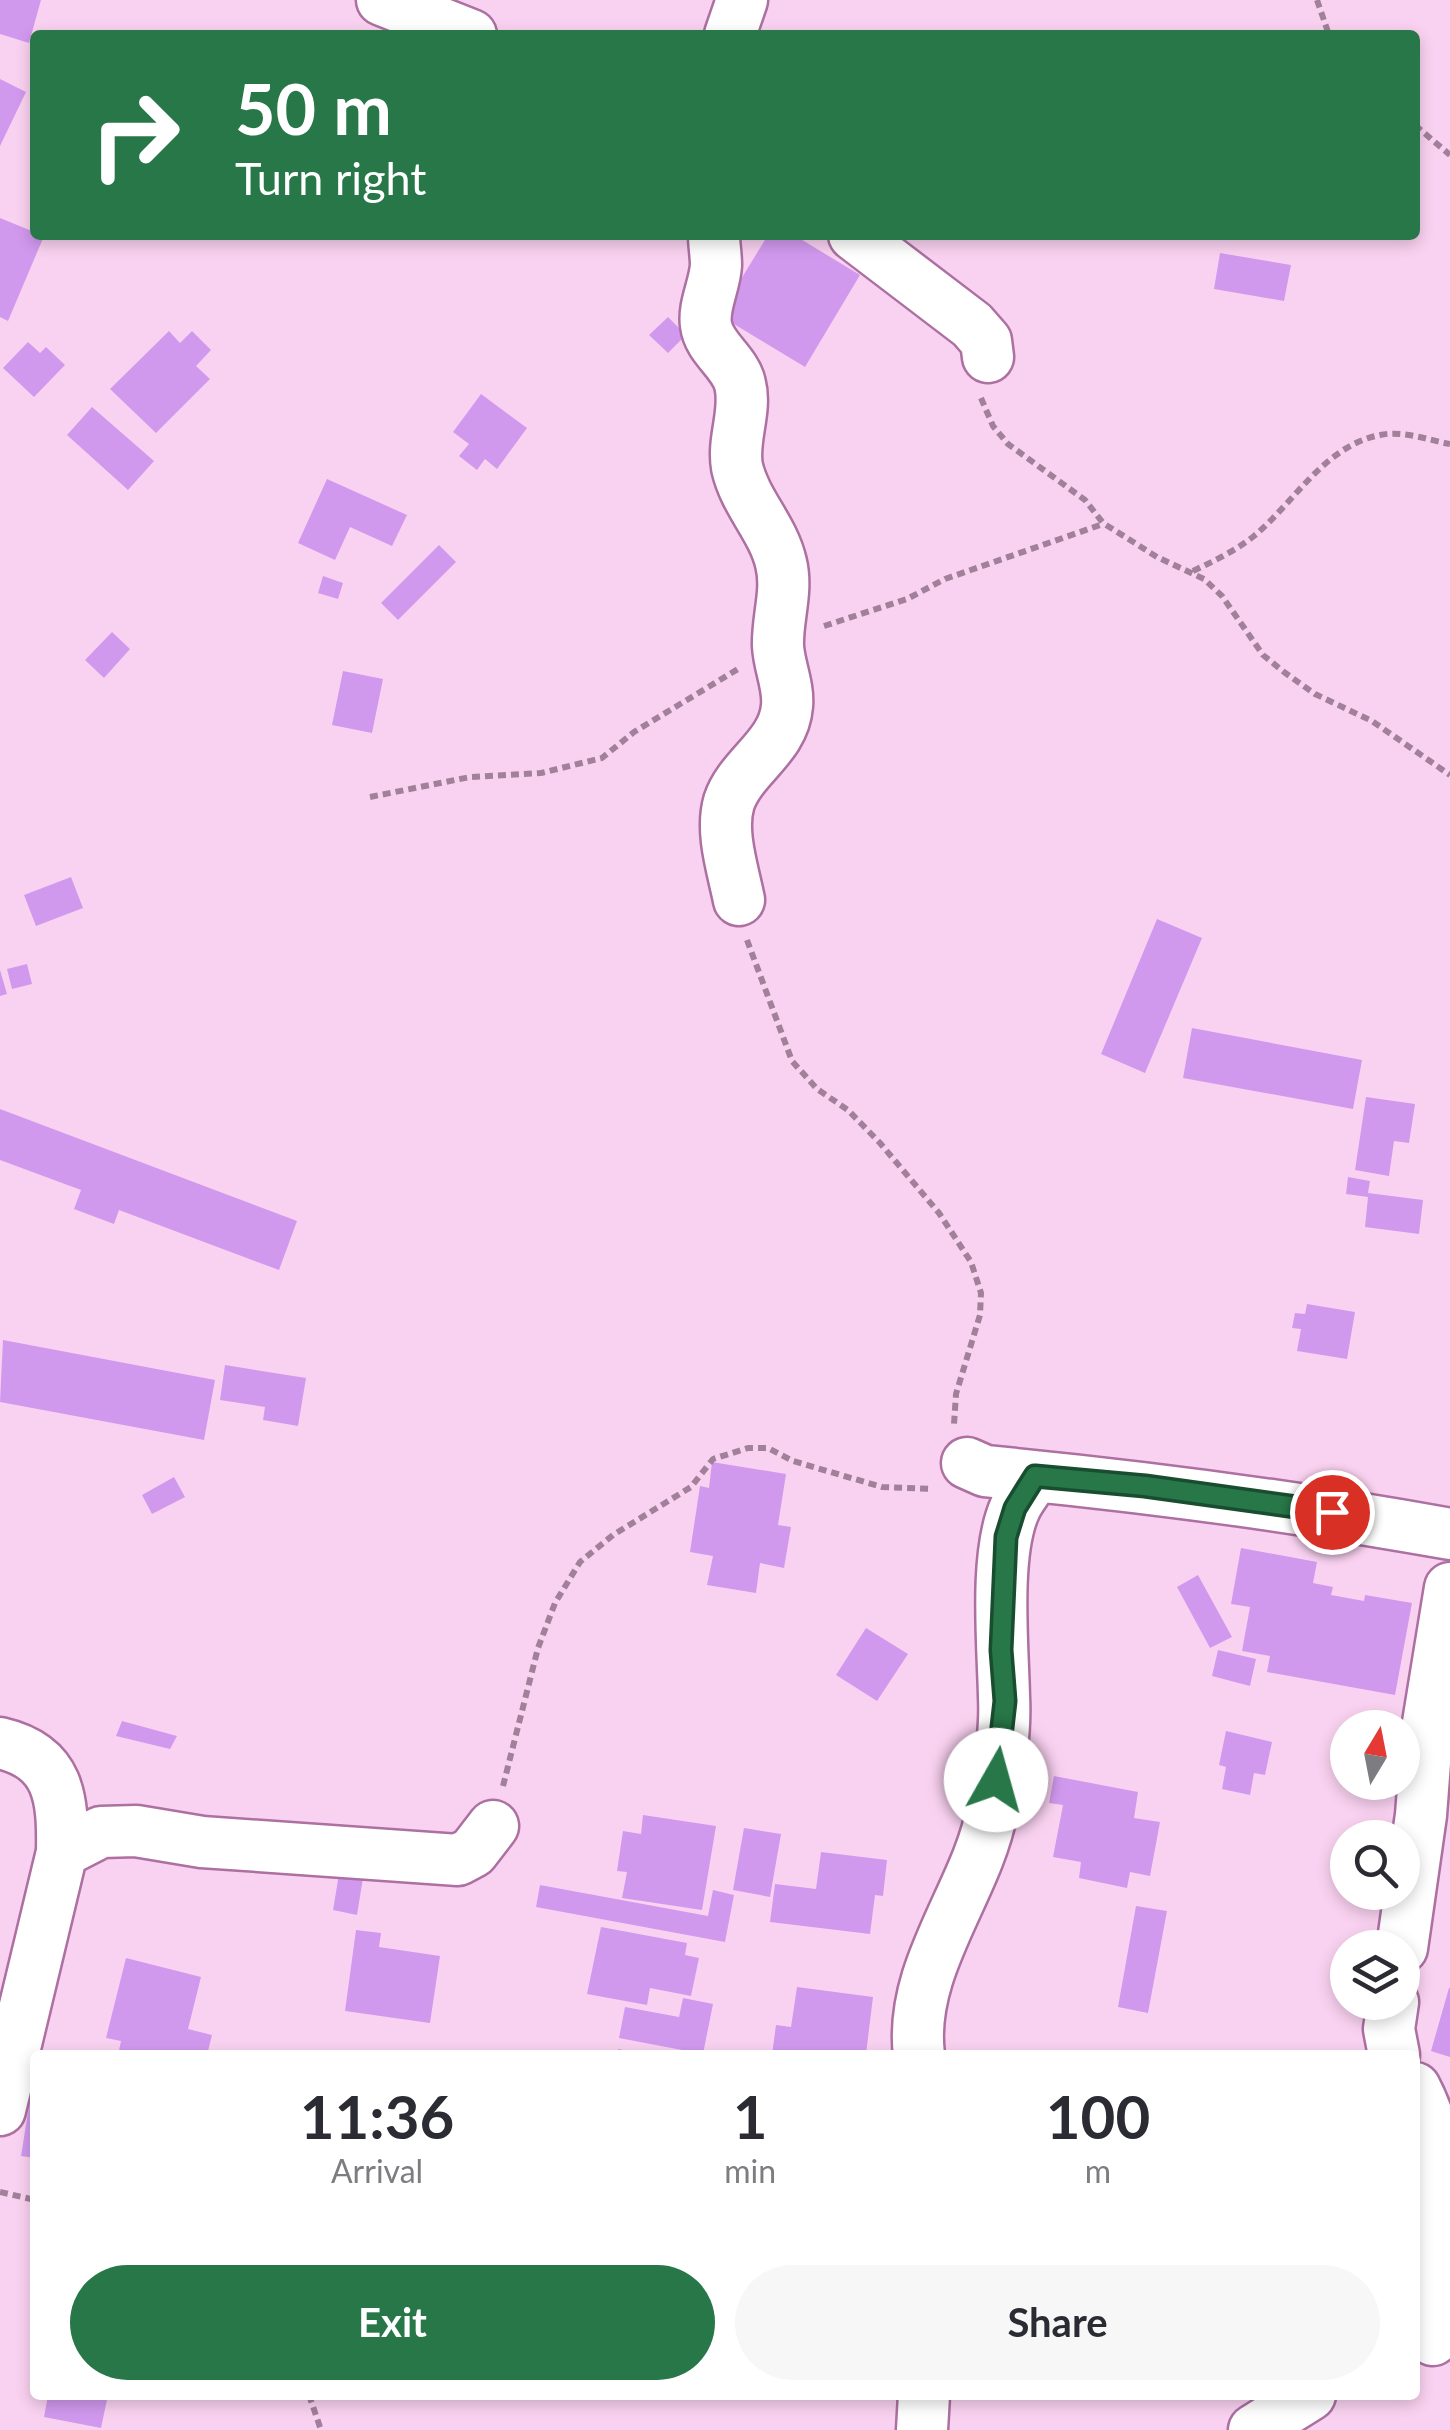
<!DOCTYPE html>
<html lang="en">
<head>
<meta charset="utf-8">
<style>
	body { margin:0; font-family:Lato,sans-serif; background:#f7f7f7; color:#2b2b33; height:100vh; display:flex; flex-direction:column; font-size:38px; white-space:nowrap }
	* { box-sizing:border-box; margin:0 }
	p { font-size:32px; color:#7c7c81 }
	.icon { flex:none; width:55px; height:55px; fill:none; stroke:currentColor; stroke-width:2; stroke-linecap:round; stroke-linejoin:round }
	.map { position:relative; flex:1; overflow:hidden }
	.drawer { position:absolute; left:30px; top:2050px; width:1390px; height:350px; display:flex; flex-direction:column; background:#fff; border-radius:10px; box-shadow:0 5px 15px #0003 }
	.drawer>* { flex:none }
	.guide { position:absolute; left:30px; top:30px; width:1390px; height:210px; border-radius:10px; box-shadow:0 5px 15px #0003; background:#277748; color:#fff; overflow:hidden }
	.needle { width:65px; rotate:10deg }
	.fabs { position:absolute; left:1330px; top:1710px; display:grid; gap:20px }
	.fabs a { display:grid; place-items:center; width:90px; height:90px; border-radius:50%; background:#fff; box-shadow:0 5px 15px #0003; font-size:50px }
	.pin { position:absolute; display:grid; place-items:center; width:85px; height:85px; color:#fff; margin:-42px; border:5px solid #fff; border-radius:50%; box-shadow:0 2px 10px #0007 }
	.me { position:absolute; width:110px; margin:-55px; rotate:7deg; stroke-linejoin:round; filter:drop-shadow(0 0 8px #0008) }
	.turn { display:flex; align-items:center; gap:35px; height:210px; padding:0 40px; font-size:45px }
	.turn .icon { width:130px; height:130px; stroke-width:2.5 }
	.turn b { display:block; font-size:70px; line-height:85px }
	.eta { display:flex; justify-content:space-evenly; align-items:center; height:170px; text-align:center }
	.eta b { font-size:60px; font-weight:700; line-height:70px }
	.button { display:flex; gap:20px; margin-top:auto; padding:20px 40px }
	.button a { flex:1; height:115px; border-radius:60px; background:#277748; color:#fff; font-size:40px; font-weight:700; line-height:115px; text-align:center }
	.button a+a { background:#f7f7f7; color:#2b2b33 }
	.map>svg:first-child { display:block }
</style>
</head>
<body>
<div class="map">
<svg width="1450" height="2430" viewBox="0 0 1450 2430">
	<rect width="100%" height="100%" fill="#fad2f1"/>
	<!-- building -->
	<path fill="#d199ee" d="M0,0H41L29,43L0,34Z
		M0,79L26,92L0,146Z
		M0,218L44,236L8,321L0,317Z
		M768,235H794L860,275L805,367L719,315Z
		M1220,253L1291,265L1284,301L1214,289Z
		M668,317L686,335L668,353L649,335Z
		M169,331L180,343L192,331L211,350L196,366L210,379L156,433L110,389Z
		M28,342L40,353L46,347L65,365L34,397L3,368Z
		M481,394L527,428L497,469L485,459L477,470L459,456L469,444L453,432Z
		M92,407L154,461L128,490L67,435Z
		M327,479L407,515L392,546L350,527L335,560L298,543Z
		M439,545L456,562L398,620L381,603Z
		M323,576L343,583L338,599L318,593Z
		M112,632L130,649L104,678L85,660Z
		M343,671L383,679L372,733L332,725Z
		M71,877L83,908L36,926L24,895Z
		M1157,919L1202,938L1145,1073L1101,1054Z
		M27,964L32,984L12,989L7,969Z
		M0,970L7,994L0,996Z
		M1192,1028L1362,1060L1353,1109L1183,1078Z
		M1366,1097L1415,1104L1409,1143L1394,1141L1389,1176L1355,1170Z
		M0,1109L297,1221L279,1270L119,1210L114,1224L74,1209L81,1190L0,1160Z
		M1348,1177L1370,1181L1368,1193L1423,1200L1419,1234L1365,1227L1368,1197L1346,1194Z
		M1307,1304L1355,1312L1347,1359L1297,1351L1301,1329L1292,1328L1295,1313L1305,1314Z
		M3,1340L215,1380L204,1440L0,1402Z
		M225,1365L306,1378L298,1426L263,1420L265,1407L220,1400Z
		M712,1462L786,1474L778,1525L791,1527L784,1568L760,1563L756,1593L707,1585L713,1556L690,1552L700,1486L709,1488Z
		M174,1477L185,1497L152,1514L142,1495Z
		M1241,1548L1317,1562L1313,1583L1333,1587L1331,1595L1364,1601L1365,1595L1412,1603L1395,1695L1267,1672L1270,1656L1242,1651L1250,1607L1231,1604Z
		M1198,1575L1232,1637L1210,1648L1177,1587Z
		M866,1628L908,1654L877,1701L836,1675Z
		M1218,1650L1256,1659L1250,1686L1212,1676Z
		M122,1721L177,1736L170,1749L116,1736Z
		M1226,1731L1272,1742L1265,1775L1254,1773L1250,1795L1222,1789L1226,1767L1219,1765Z
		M1054,1776L1138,1792L1134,1818L1160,1822L1150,1876L1130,1872L1127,1888L1079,1878L1081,1862L1053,1857L1063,1805L1049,1803Z
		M643,1815L716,1826L702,1910L622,1898L627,1872L617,1871L623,1831L641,1834Z
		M744,1828L781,1834L770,1897L733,1890Z
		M821,1852L887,1860L883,1896L875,1895L870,1934L770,1922L775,1884L816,1889Z
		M339,1874L363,1878L357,1915L333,1910Z
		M540,1885L708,1916L713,1890L734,1895L725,1942L536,1907Z
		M1136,1906L1167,1911L1148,2013L1118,2007Z
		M601,1927L687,1943L685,1955L699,1958L691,1996L650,1988L647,2005L587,1994Z
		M356,1930L381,1933L379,1947L440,1956L430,2023L345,2011Z
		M126,1958L201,1977L188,2029L212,2035L207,2055H118L121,2041L106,2038Z
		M797,1987L873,1997L866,2054L839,2051V2055H772L776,2025L791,2027Z
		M1449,1988H1450V2057L1431,2051Z
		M683,1998L713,2004L703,2054L619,2038L625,2007L679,2017Z
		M618,2049L640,2053V2055H617Z
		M33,2081H35V2158L21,2156Z
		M48,2395H108L101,2428L44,2417Z"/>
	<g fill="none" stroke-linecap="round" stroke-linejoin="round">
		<!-- minor casing -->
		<g stroke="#ac70a1" stroke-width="55">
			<path id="minor" d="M382,0L471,35
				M730,35L742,0
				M714,235C714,245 716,255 716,265C715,285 703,306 706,325C709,348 735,362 740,384C747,411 732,439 737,467C745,503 773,528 781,563C788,591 777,618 778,646C779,666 789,686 787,706C784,747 741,766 729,802C720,832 733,870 739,900
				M854,235L972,325L986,341L988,357
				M967,1463L985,1471C1142,1486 1295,1506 1450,1534
				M0,1743C60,1757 63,1798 62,1852L0,2110
				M62,1852L101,1832L136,1831L202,1842L458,1860L473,1852L493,1826
				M1402,1948L1421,1815L1428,1723L1450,1588
				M1393,2002L1389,2029L1394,2055
				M919,2055C908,1967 978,1890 992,1810C999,1774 1006,1733 1004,1697C1003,1646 994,1554 1015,1508C1020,1497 1029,1487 1035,1476
				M1415,2088C1450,2154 1442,2219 1435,2293C1433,2309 1434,2325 1433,2340
				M922,2430L924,2395
				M1254,2430L1310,2395"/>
		</g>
		<!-- path -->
		<path stroke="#a1809a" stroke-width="6" stroke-dasharray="8 5" stroke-linecap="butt" d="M1317,0L1329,35
			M1415,125L1450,155
			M981,398L993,426L1008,444L1085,500L1103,523L1157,557L1204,579L1222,596L1263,655L1284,672L1315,694L1372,721L1450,775
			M1193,571C1214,561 1235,551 1254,536C1295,502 1324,446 1380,435C1402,430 1428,440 1450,444
			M824,626L907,599L945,579L1103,524
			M370,797L470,777L541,773L602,758L634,732L738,669
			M747,940L792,1061L817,1089L848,1110L880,1143L939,1213L971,1262L981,1293L980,1315L956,1394L954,1424
			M503,1786L538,1648L555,1603L580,1562L613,1535L691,1487L713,1459L748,1448H768L793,1461L882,1487L933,1489
			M0,2192L35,2200
			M309,2395L321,2430"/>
		<!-- minor -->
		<use href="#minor" stroke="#fff" stroke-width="50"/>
	</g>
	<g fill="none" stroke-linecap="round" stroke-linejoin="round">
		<!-- route casing -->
		<g stroke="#194d2f" stroke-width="25">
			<path id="route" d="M996,1780L1005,1701L1001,1650L1006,1537L1015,1508L1035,1476L1145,1486L1332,1512"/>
		</g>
		<!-- route -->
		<use href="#route" stroke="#277748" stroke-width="18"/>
	</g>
</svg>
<div class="fabs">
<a><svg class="needle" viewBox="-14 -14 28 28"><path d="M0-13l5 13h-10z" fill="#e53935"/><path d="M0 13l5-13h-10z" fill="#7c7c81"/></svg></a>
<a><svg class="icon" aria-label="search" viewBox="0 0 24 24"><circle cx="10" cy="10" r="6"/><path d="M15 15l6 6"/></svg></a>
<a><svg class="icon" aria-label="layers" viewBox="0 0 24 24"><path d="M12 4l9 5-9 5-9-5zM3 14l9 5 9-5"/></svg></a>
</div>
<div class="pin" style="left:1332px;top:1512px;background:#d93025"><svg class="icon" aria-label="arrive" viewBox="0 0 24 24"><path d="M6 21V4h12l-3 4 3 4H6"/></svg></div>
<svg class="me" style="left:996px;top:1780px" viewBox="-20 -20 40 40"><circle r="19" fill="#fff"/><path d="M0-13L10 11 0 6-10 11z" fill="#277748"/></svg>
<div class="guide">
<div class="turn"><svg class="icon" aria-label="right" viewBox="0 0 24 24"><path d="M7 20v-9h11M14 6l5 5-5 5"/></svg><div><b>50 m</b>Turn right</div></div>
</div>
<section class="drawer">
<div class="eta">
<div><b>11:36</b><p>Arrival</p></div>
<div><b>1</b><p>min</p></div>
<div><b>100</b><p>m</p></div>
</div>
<div class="button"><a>Exit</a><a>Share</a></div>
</section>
</div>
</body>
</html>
